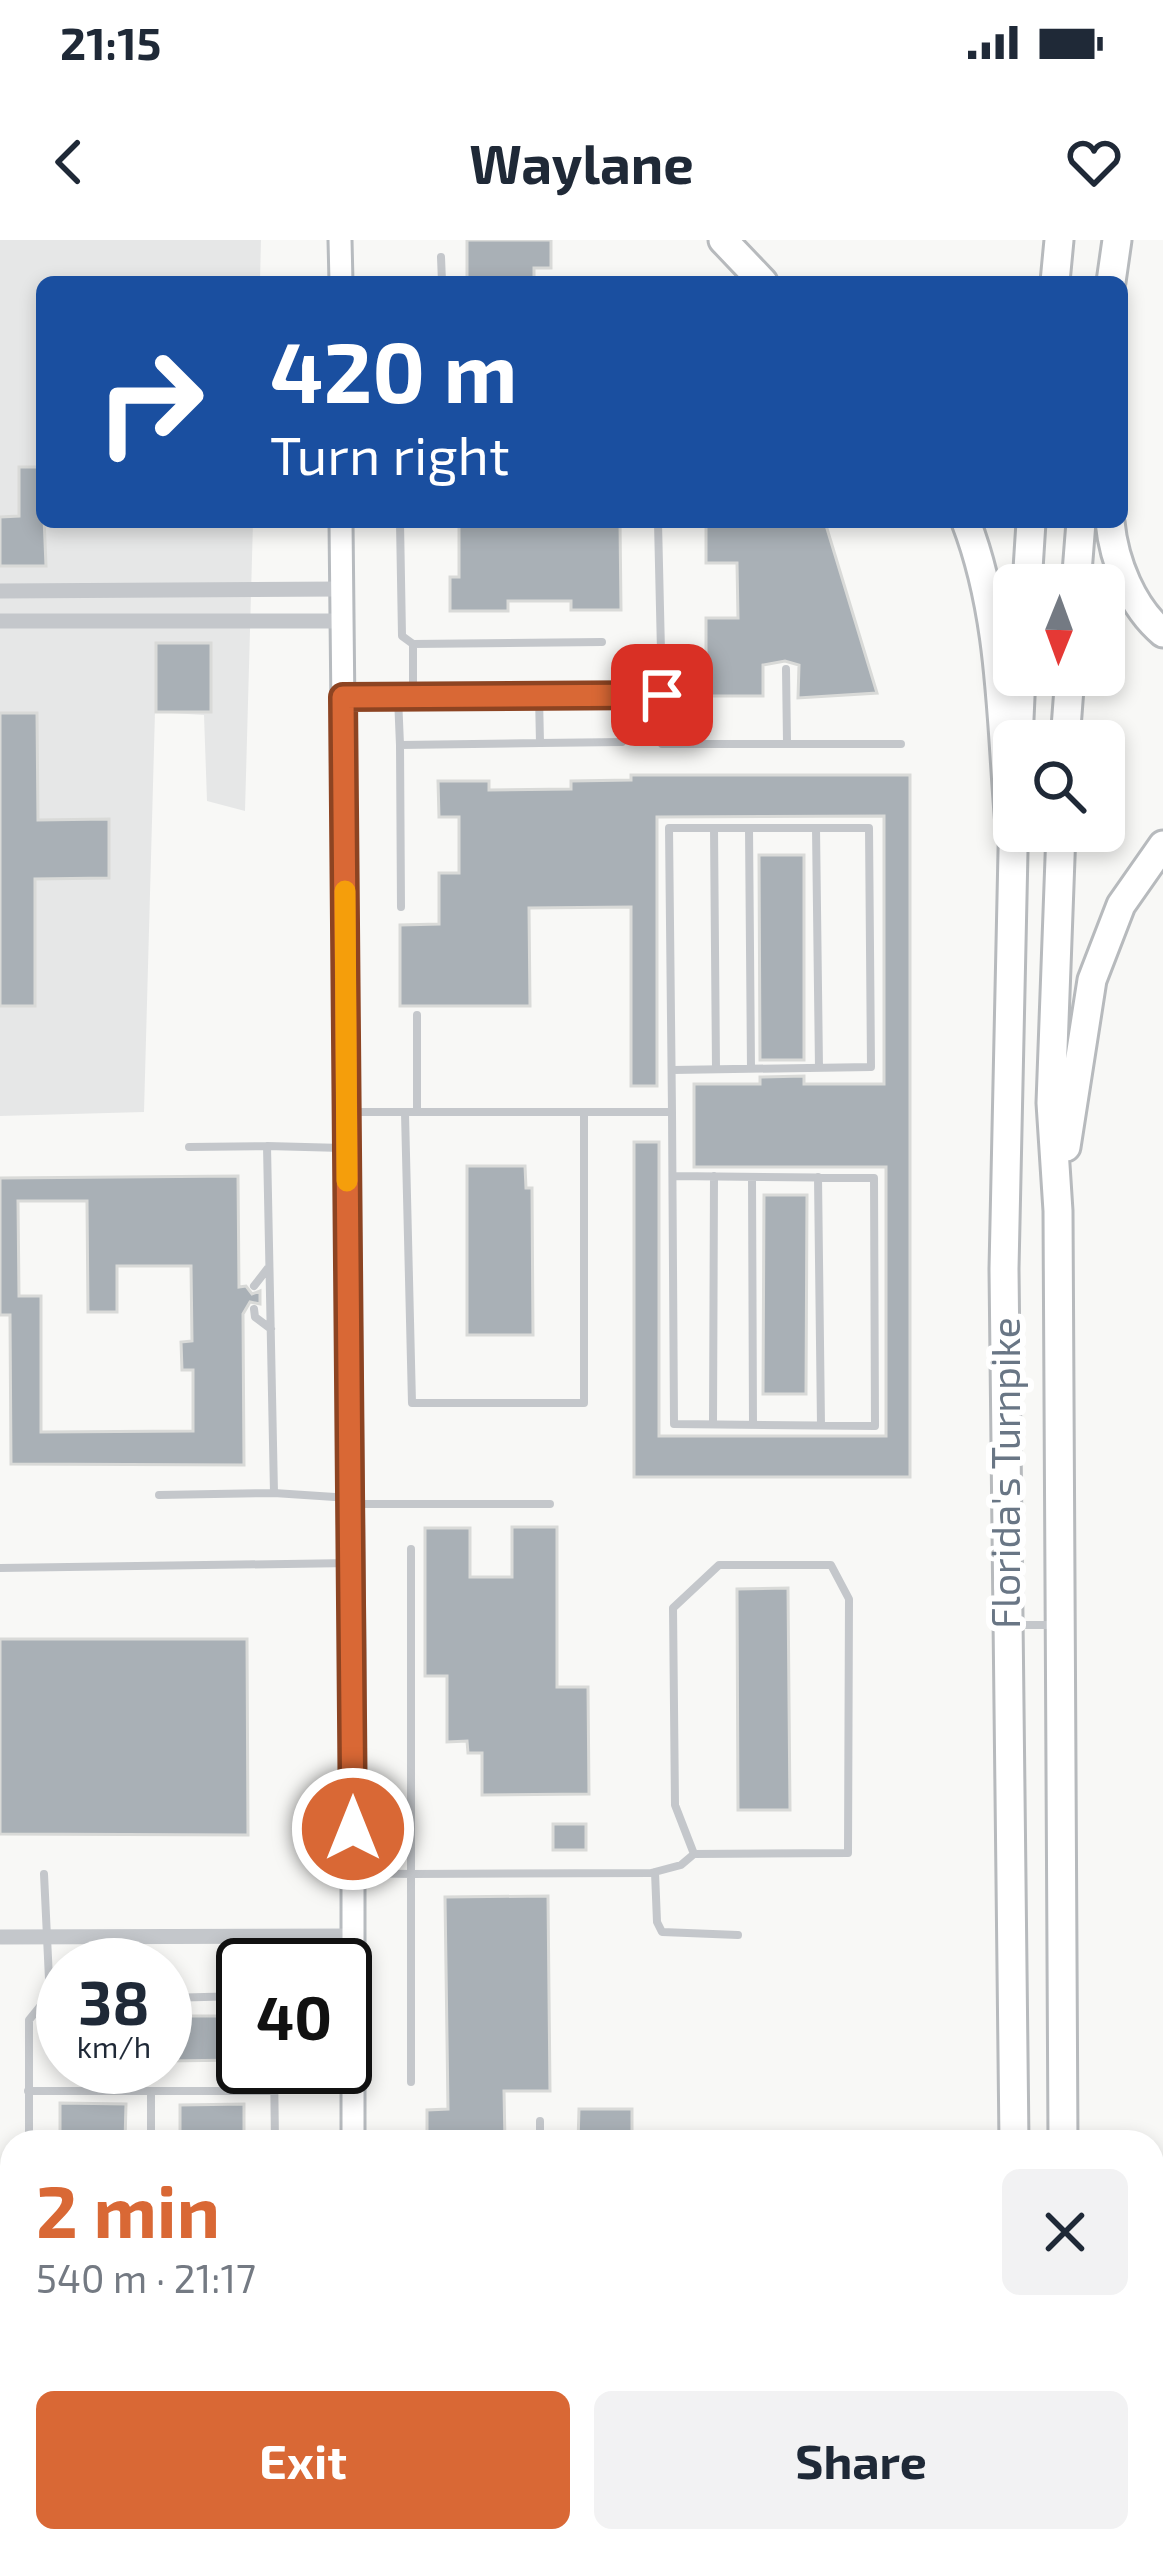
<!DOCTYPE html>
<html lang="en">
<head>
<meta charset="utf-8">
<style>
	body { margin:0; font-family:"Exo 2",sans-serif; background:#f2f2f3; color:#1f2937; height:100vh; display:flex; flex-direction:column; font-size:45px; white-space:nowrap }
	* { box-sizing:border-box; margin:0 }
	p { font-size:39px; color:#747a83 }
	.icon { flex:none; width:66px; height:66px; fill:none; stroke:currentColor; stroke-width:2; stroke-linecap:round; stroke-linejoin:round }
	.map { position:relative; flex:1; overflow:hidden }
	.panel { position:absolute; left:0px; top:1890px; width:1164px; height:423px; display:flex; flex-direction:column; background:#fff; border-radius:36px 36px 0 0; box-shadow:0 6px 18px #0003 }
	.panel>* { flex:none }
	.hud { position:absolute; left:36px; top:36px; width:1092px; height:252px; border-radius:18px; box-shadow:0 6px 18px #0003; background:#1a4fa0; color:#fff; overflow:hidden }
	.needle { width:78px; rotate:181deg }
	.buttons { position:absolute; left:993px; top:324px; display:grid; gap:24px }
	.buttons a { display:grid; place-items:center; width:132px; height:132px; border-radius:18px; background:#fff; box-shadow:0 6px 18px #0003; font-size:60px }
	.speed { position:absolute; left:36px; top:1698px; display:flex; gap:24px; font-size:60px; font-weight:700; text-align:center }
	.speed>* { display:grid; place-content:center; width:156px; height:156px; border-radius:50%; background:#fff; box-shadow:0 6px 18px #0003; line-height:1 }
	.speed small { font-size:30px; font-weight:400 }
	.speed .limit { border:6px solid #111; border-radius:18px; background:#fff; color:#111 }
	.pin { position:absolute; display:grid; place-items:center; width:102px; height:102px; color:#fff; margin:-51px; border-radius:24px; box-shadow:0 6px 18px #0006 }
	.me { position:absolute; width:132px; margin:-66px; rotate:0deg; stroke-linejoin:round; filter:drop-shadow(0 0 9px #0008) }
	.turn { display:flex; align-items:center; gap:42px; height:252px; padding:0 36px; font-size:54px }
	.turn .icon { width:156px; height:156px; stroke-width:2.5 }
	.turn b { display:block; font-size:84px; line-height:102px }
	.round { display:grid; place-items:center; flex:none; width:126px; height:126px; border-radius:18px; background:#f2f2f3 }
	.summary { display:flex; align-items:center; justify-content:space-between; height:204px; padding:0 36px }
	h1 { font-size:72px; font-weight:700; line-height:90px; color:#d96835 }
	.action { display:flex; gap:24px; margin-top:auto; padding:24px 36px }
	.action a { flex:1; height:138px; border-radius:18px; background:#d96835; color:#fff; font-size:48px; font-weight:700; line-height:138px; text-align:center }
	.action a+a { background:#f2f2f3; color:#1f2937 }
	.status { display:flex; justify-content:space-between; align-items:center; height:84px; padding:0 60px; background:#fff; direction:ltr }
	.status svg { height:33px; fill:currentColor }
	header { display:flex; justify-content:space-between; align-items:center; height:156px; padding:0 36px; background:#fff; font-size:54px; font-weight:700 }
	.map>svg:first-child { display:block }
</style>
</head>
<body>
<div class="status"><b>21:15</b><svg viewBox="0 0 49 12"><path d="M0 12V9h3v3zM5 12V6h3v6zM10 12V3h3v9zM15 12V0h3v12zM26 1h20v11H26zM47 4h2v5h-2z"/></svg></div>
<header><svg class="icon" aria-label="back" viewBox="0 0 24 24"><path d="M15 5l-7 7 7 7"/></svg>Waylane<svg class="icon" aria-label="heart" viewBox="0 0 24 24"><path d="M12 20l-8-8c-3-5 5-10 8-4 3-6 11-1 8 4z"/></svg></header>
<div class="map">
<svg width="1163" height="2312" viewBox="0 0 1163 2312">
	<rect width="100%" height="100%" fill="#f8f8f6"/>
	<!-- built -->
	<path fill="#e6e7e7" d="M0,0H261L260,42H42V282H253L245,571L207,561L204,475L155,472L144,872L0,876Z"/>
	<!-- water -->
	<path fill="#bcc5ca" d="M0,2128L12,2141V2301H40V2312H0Z"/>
	<!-- building -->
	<path fill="#a9b0b6" stroke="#d9dad8" stroke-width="3" fill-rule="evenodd" d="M467,0H551V28H534V42H467Z
		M19,227H42L46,326H0V277L19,276Z
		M459,282H620L621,370H571V361H508V371H450V337H459Z
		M706,282H825L877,453L798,458L799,425L785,421L763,425V456H706V378H738L737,323H706Z
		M156,403H211V472H156Z
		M0,473H37L38,580L109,579V638L35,639V766H0Z
		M631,535H910V1237H634V902H659V1196H886V927H694V844H760V837L804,836V844H884V576L657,577V846H631V667L529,668L530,766H400V685L439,684V633H459V577H439L438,541H489V550L571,549V541L631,540Z
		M759,615H804V820H760Z
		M467,926H525L526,948H532L533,1095H467Z
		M238,936L239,1047L246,1046L252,1054L260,1051V1064L250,1062L243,1074L244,1225L11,1224L10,1075H0V938ZM18,961H87L88,1072H117V1026H191L192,1101L181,1102L182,1130H193V1191L41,1192V1056H19Z
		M764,955H807L806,1154H763Z
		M512,1287H557V1447H588L589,1554L482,1555V1513H468L467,1501L447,1502V1436H425V1288H470V1337H512Z
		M788,1348L790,1570H738L737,1349Z
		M0,1399H247L248,1595L0,1594Z
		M553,1584H586V1610H553Z
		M548,1656L550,1851H504L505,1902H427V1870L448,1869L445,1657Z
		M165,1776H243V1820L165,1821Z
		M60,1863L126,1864L125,1902H60Z
		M244,1864V1902H180V1865Z
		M579,1869H632V1902H578Z"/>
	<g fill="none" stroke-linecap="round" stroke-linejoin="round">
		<!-- secondary casing -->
		<g stroke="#b7bbbf" stroke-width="27">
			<path id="secondary" d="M340,0L341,42
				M341,282L353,1411V1902
				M355,2301V2312"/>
		</g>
		<!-- highway casing -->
		<g stroke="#b7babd" stroke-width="33">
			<path id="highway" d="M723,0L763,42
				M1055,42L1059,0
				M1111,42L1117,0
				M966,282C1003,378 1001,483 1010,585
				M1110,282C1114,322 1132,367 1163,393
				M1027,345L1031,282
				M1076,345L1081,282
				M1018,501L1021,435
				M1065,501L1070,435
				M1014,565L1004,1029L1014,1902
				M1061,591L1051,863L1058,971L1063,1902
				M1066,907L1092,740L1121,665L1163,605
				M1043,2301L1044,2312
				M1093,2301L1094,2312"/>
		</g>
		<!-- lane -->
		<path stroke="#c4c7cb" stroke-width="8" d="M441,17L442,42
			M400,282L402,396L413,404
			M658,282L662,455
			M786,429L787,502
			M539,456L540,503L622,502
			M344,457L662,455V504H901
			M398,457L400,505L540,503
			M413,457V404L602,402
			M400,505L401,667
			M714,588L716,829
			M749,588L751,828
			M816,588L819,828
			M348,872H417V775
			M417,872H672L669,588H869L871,827L673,830
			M672,872L674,1184L875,1186L874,938L673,936
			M405,873L412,1163H584V872
			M267,906L343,908
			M752,937L753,1185
			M818,937L821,1185
			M254,1046L268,1028
			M254,1069L255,1077L271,1089
			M713,1184L714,936
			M274,1253L350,1258
			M159,1255L274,1253L267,906L189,907
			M353,1264H550
			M411,1309V1634L651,1633L681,1625L694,1614L848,1613L849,1359L831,1325H719L673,1368L675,1565L694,1614
			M0,1328L351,1323
			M1015,1385H1054
			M655,1632L657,1682L662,1692L738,1695
			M354,1633L411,1634V1842
			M44,1634L50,1760
			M165,1758L243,1756
			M274,1827L275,1902
			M28,1851H151
			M540,1881V1902
			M29,1902V1780L42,1764L63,1759
			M151,1902V1851H274
			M568,2301V2312"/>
		<!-- street -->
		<path stroke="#c4c7cb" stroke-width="15" d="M0,351L341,349
			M0,381H342
			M0,1697L352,1696"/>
		<!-- secondary -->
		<use href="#secondary" stroke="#fff" stroke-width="21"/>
		<!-- highway -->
		<use href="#highway" stroke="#fff" stroke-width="27"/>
	</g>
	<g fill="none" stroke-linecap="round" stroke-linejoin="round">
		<!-- route casing -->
		<g stroke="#8d4422" stroke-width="30">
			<path id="route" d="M353,1589L343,457L662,455"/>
		</g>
		<!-- route -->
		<use href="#route" stroke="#d96835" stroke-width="21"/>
		<!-- slow -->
		<path stroke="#f59e0b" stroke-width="21" d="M345,651L347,941"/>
	</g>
	<g text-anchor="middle" stroke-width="12" stroke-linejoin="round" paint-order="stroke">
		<!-- street labels -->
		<g font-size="39" fill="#697685" stroke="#fff">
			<text transform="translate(1006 1233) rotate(-90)" y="14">Florida's Turnpike</text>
		</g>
	</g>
</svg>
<div class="buttons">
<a><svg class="needle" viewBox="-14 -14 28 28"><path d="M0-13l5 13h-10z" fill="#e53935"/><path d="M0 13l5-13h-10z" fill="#747a83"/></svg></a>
<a><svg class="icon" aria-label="search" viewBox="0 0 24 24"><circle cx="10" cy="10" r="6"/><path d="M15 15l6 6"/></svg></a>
</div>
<div class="speed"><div>38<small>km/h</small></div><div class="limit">40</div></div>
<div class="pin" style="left:662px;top:455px;background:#d93025"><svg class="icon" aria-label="arrive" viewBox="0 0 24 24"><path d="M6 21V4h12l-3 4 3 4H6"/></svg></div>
<svg class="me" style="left:353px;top:1589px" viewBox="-20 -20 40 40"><circle r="17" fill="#d96835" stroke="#fff" stroke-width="3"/><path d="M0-11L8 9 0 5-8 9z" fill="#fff"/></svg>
<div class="hud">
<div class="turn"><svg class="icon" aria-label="right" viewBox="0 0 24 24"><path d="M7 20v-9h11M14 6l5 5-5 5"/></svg><div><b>420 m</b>Turn right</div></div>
</div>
<section class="panel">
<div class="summary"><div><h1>2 min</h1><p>540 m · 21:17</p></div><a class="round"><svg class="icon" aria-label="close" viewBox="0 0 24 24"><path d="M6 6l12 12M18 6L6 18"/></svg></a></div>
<div class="action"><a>Exit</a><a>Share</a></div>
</section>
</div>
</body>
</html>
